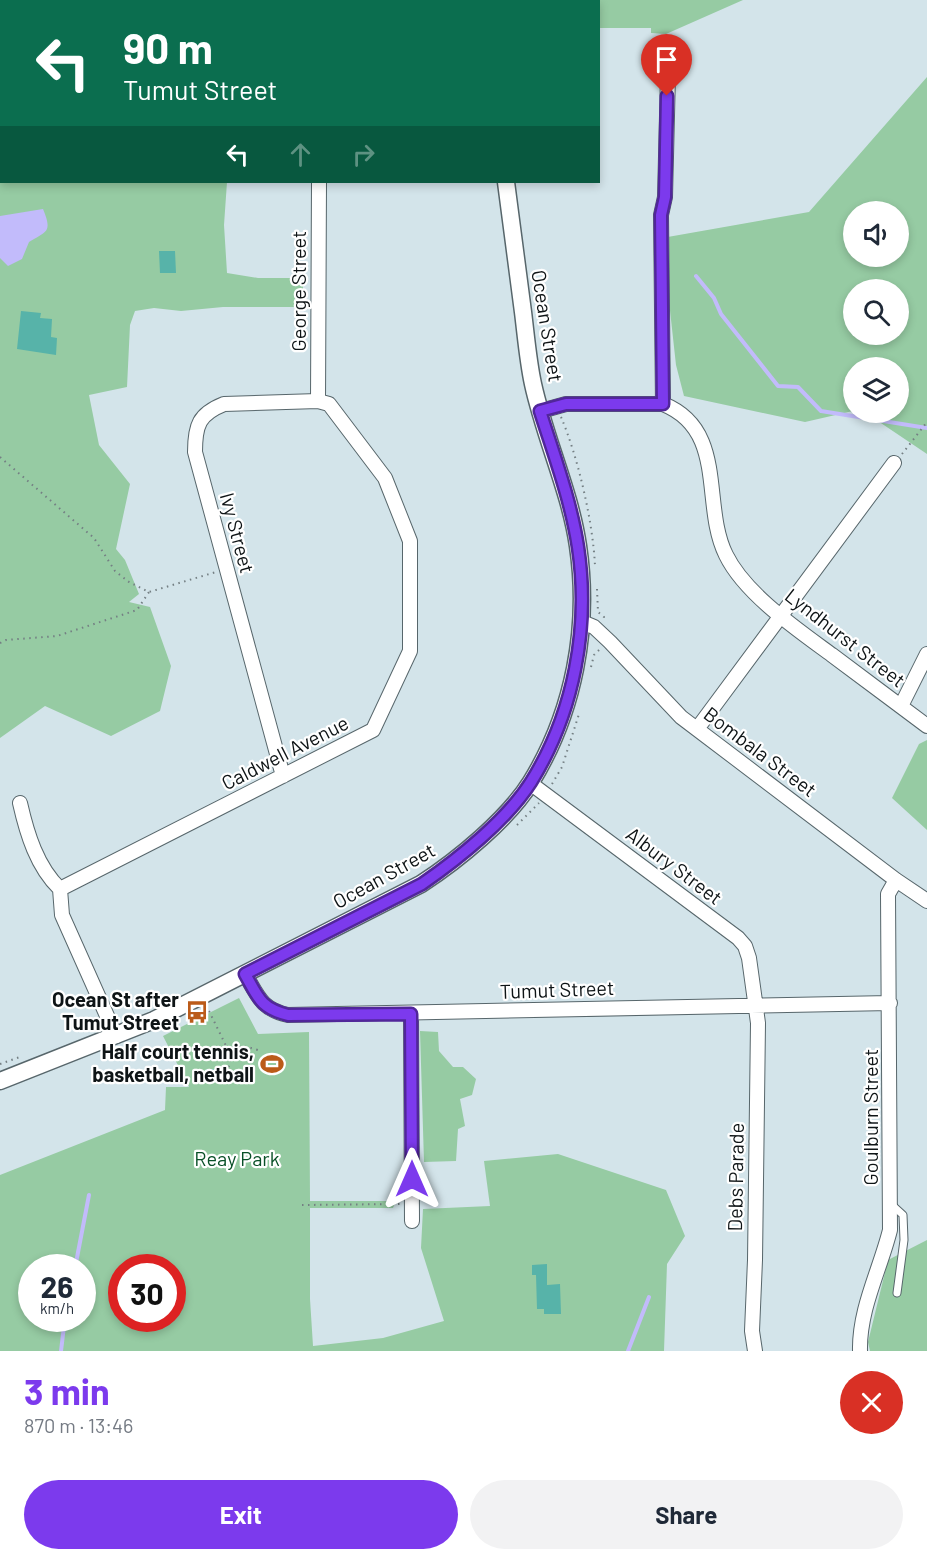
<!DOCTYPE html>
<html lang="en">
<head>
<meta charset="utf-8">
<style>
	body { margin:0; font-family:Barlow,sans-serif; background:#f2f2f3; color:#1f2937; height:100vh; display:flex; flex-direction:column; font-size:22px; white-space:nowrap }
	* { box-sizing:border-box; margin:0 }
	p { font-size:20px; color:#747a83 }
	.icon { flex:none; width:33px; height:33px; fill:none; stroke:currentColor; stroke-width:2; stroke-linecap:round; stroke-linejoin:round }
	.map { position:relative; height:1351px; overflow:hidden }
	.side { display:flex; flex-direction:column; background:#fff; flex:1 }
	.side>* { flex:none }
	.top-card { position:absolute; left:0px; top:0px; width:600px; height:183px; box-shadow:0 3px 9px #0003; background:#0b6e4f; color:#fff; overflow:hidden }
	.tools { position:absolute; left:843px; top:201px; display:grid; gap:12px }
	.tools a { display:grid; place-items:center; width:66px; height:66px; border-radius:50%; background:#fff; box-shadow:0 3px 9px #0003; font-size:30px }
	.speed { position:absolute; left:18px; top:1254px; display:flex; gap:12px; font-size:30px; font-weight:700; text-align:center }
	.speed>* { display:grid; place-content:center; width:78px; height:78px; border-radius:50%; background:#fff; box-shadow:0 3px 9px #0003; line-height:1 }
	.speed small { font-size:15px; font-weight:400 }
	.speed .limit { border:9px solid #d22; background:#fff; color:#111 }
	.pin { position:absolute; display:grid; place-items:center; width:51px; height:51px; color:#fff; margin:-62px -26px; border-radius:50% 50% 50% 0; rotate:-45deg; box-shadow:0 0 6px #0007 }
	.pin .icon { rotate:45deg }
	.me { position:absolute; width:66px; margin:-33px; rotate:0deg; stroke-linejoin:round; filter:drop-shadow(0 0 4px #0008) }
	.turn { display:flex; align-items:center; gap:21px; height:126px; padding:0 24px; font-size:27px }
	.turn .icon { width:78px; height:78px; stroke-width:2.5 }
	.turn b { display:block; font-size:42px; line-height:51px }
	.lanes { display:flex; align-items:center; height:57px; padding:0 24px; background:#0003; justify-content:center; gap:30px; direction:ltr }
	.lanes .off { opacity:.35 }
	.round { display:grid; place-items:center; flex:none; width:63px; height:63px; border-radius:32px; background:#f2f2f3 }
	.summary { display:flex; align-items:center; justify-content:space-between; height:102px; padding:0 24px }
	h1 { font-size:36px; font-weight:700; line-height:45px; color:#7c3aed }
	.primary-button { display:flex; gap:12px; margin-top:auto; padding:12px 24px }
	.primary-button a { flex:1; height:69px; border-radius:36px; background:#7c3aed; color:#fff; font-size:24px; font-weight:700; line-height:69px; text-align:center }
	.primary-button a+a { background:#f2f2f3; color:#1f2937 }
	.map>svg:first-child { display:block }
</style>
</head>
<body>
<div class="map">
<svg width="927" height="1351" viewBox="0 0 927 1351">
	<rect width="100%" height="100%" fill="#d3e4ea"/>
	<!-- green -->
	<path fill="#96cba3" fill-rule="evenodd" d="M0,0H465V1L2,2V182H227L224,225L227,273L258,278H296L303,281V302L295,307H223L181,311L154,308L135,311L130,325L127,387L89,395L99,445L130,484L116,549L125,560L139,594L129,602L150,607L171,666L160,711L111,736L45,706L0,738Z
		M593,0H743L666,34L651,33V28H599L598,2Z
		M927,77V454L866,413L898,412V368H854L853,411L805,422L684,396L676,365L662,238L809,212ZM854,212H898V256H854ZM854,290H898V334H854Z
		M927,740V830L892,798L919,744Z
		M239,998L258,1034L309,1032L310,1201H396L393,1208H310V1299L313,1346L383,1338L444,1321L421,1248L423,1209L490,1206L484,1161L558,1154L666,1190L685,1236L667,1264L664,1351H0V1175L165,1110L166,1087H189L163,1036ZM32,1268H82V1318H32ZM122,1268H172V1318H122Z
		M420,1031L438,1032L439,1051L453,1067H463L476,1079L472,1095L460,1099L465,1126L458,1129L456,1161L424,1162Z
		M927,1240V1351H870L868,1342L888,1260Z"/>
	<!-- water -->
	<path fill="#c2bbfb" d="M43,209C53,233 46,231 29,242L22,259L8,266L0,258V216Z"/>
	<g fill="none" stroke-linecap="round" stroke-linejoin="round">
		<!-- stream -->
		<path stroke="#c2bbfb" stroke-width="4" d="M696,276L714,298L721,314L778,386L798,387L821,411L927,428
			M75,1268L89,1195
			M61,1351L65,1318
			M628,1351L649,1297"/>
	</g>
	<!-- building -->
	<path fill="#57b3a9" d="M159,251H175L176,273H160Z
		M21,311L41,313L40,318L52,319L51,337L57,338L56,355L17,349Z
		M206,1069H226V1080L206,1079Z
		M547,1264V1285L560,1284L561,1314H544V1309H537L536,1275H532V1265Z"/>
	<g fill="none" stroke-linecap="round" stroke-linejoin="round">
		<!-- service casing -->
		<g stroke="#57666b" stroke-width="9">
			<path id="service" d="M891,1204L903,1215L904,1240L897,1293"/>
		</g>
		<!-- minor casing -->
		<g stroke="#57666b" stroke-width="16">
			<path id="minor" d="M318,401L319,182
				M663,404L661,215L665,197L668,75
				M541,411L566,404H663C728,430 701,505 726,555C745,594 798,630 832,655C864,679 895,702 927,726
				M582,622L594,627L610,642L681,717L896,880L927,901
				M901,706L927,654
				M697,729L894,463
				M530,783L738,938L745,946L749,958L758,1023L755,1260L752,1331L755,1351
				M20,803C27,834 37,867 60,889
				M60,889L373,730L410,651V541L385,478L329,404L318,401L224,404C199,414 195,425 195,452L283,776
				M60,889L62,915L116,1036
				M245,974C258,996 261,1009 288,1015L890,1003
				M411,1014L412,1221
				M860,1351C859,1309 880,1270 890,1230L888,894L896,880"/>
		</g>
		<!-- tertiary casing -->
		<g stroke="#57666b" stroke-width="19">
			<path id="tertiary" d="M489,2L490,0
				M0,1081L154,1020L421,884C458,860 508,819 531,782C574,712 590,627 578,546C570,491 545,439 533,384C528,361 526,336 523,312C517,269 512,225 506,182"/>
		</g>
		<!-- path -->
		<path stroke="#747f83" stroke-width="2" stroke-dasharray="1.5 4.5" stroke-linecap="butt" d="M382,2V0
			M468,2V0
			M584,2L590,0
			M561,417C578,457 593,522 595,566
			M902,454L927,422
			M0,457L94,538L115,571L129,582L149,592L216,572
			M597,589L598,612L604,617V620
			M0,643L6,640L57,636L137,610L149,592
			M591,667L594,655L600,649
			M552,784L562,767L579,714
			M517,825L539,803
			M209,1011L231,1056L228,1070
			M227,1049C240,1045 245,1046 258,1050
			M0,1064L20,1057
			M302,1205L400,1204"/>
		<!-- service -->
		<use href="#service" stroke="#fff" stroke-width="7"/>
		<!-- minor -->
		<use href="#minor" stroke="#fff" stroke-width="14"/>
		<!-- tertiary -->
		<use href="#tertiary" stroke="#fff" stroke-width="16"/>
	</g>
	<g fill="none" stroke-linecap="round" stroke-linejoin="round">
		<!-- route casing -->
		<g stroke="#51269a" stroke-width="15">
			<path id="route" d="M412,1179L411,1014L288,1015C260,1008 258,997 245,974L422,884C458,859 507,820 531,782C574,713 590,627 578,547C571,501 554,455 540,411L566,404H663L661,215L665,197L667,96"/>
		</g>
		<!-- route -->
		<use href="#route" stroke="#7c3aed" stroke-width="10"/>
	</g>
	<!-- icons -->
	<defs>
		<g id="bus-bare" transform="scale(1.8)"><path d="M-5-6H5V4H4V6H2V4H-2V6H-4V4H-5ZM-3.5-4V0h7V-4ZM-3.5 1.2v1.5H-2V1.2ZM2 1.2v1.5H3.5V1.2Z" fill="#bb5b19" stroke="#fff" stroke-width="2.5" paint-order="stroke"/></g>
		<g id="stadium-bare" transform="scale(1.8)"><path d="M0-5a6.5 5 0 1 0 0 10a6.5 5 0 1 0 0-10ZM-3.5-1.8h7v3.6h-7Z" fill="#bb5b19" stroke="#fff" stroke-width="2.5" paint-order="stroke"/></g>
	</defs>
	<g fill-rule="evenodd">
		<use href="#bus-bare" x="197" y="1012"/>
		<use href="#stadium-bare" x="272" y="1064"/>
	</g>
	<g text-anchor="middle" stroke-width="4.5" stroke-linejoin="round" paint-order="stroke">
		<!-- street labels -->
		<g font-size="20" fill="#0e1416" stroke="#fff">
			<text transform="translate(299 291) rotate(-90)" y="7">George Street</text>
			<text transform="translate(547 326) rotate(81)" y="7">Ocean Street</text>
			<text transform="translate(237 533) rotate(75)" y="7">Ivy Street</text>
			<text transform="translate(845 638) rotate(38)" y="7">Lyndhurst Street</text>
			<text transform="translate(760 752) rotate(37)" y="7">Bombala Street</text>
			<text transform="translate(285 753) rotate(-27)" y="7">Caldwell Avenue</text>
			<text transform="translate(674 866) rotate(37)" y="7">Albury Street</text>
			<text transform="translate(384 876) rotate(-29)" y="7">Ocean Street</text>
			<text transform="translate(557 990) rotate(-2)" y="7">Tumut Street</text>
			<text transform="translate(871 1117) rotate(-90)" y="7">Goulburn Street</text>
			<text transform="translate(736 1177) rotate(-89)" y="7">Debs Parade</text>
		</g>
		<!-- poi labels -->
		<g font-size="20" font-weight="bold" fill="#0e1416" stroke="#fff" text-anchor="end">
			<text x="179" y="1007">Ocean St after<tspan x="179" dy="23">Tumut Street</tspan></text>
			<text x="254" y="1059">Half court tennis,<tspan x="254" dy="23">basketball, netball</tspan></text>
		</g>
		<!-- park labels -->
		<g font-size="20" fill="#085027" stroke="#fff">
			<text x="237" y="1166">Reay Park</text>
		</g>
	</g>
</svg>
<div class="tools">
<a><svg class="icon" aria-label="sound" viewBox="0 0 24 24"><path d="M4 9h4l5-4v14l-5-4H4zM17 9q2 3 0 6"/></svg></a>
<a><svg class="icon" aria-label="search" viewBox="0 0 24 24"><circle cx="10" cy="10" r="6"/><path d="M15 15l6 6"/></svg></a>
<a><svg class="icon" aria-label="layers" viewBox="0 0 24 24"><path d="M12 4l9 5-9 5-9-5zM3 14l9 5 9-5"/></svg></a>
</div>
<div class="speed"><div>26<small>km/h</small></div><div class="limit">30</div></div>
<div class="pin" style="left:667px;top:96px;background:#d93025"><svg class="icon" aria-label="arrive" viewBox="0 0 24 24"><path d="M6 21V4h12l-3 4 3 4H6"/></svg></div>
<svg class="me" style="left:412px;top:1179px" viewBox="-20 -20 40 40"><path d="M0-17L14 15 0 8-14 15z" fill="#7c3aed" stroke="#fff" stroke-width="4"/></svg>
<div class="top-card">
<div class="turn"><svg class="icon" aria-label="left" viewBox="0 0 24 24"><path d="M17 20v-9H6M10 6l-5 5 5 5"/></svg><div><b>90 m</b>Tumut Street</div></div>
<div class="lanes"><svg class="icon" aria-label="left" viewBox="0 0 24 24"><path d="M17 20v-9H6M10 6l-5 5 5 5"/></svg><svg class="icon off" aria-label="ahead" viewBox="0 0 24 24"><path d="M12 20V5M6 11l6-6 6 6"/></svg><svg class="icon off" aria-label="right" viewBox="0 0 24 24"><path d="M7 20v-9h11M14 6l5 5-5 5"/></svg></div>
</div>
</div>
<section class="side">
<div class="summary"><div><h1>3 min</h1><p>870 m · 13:46</p></div><a class="round" style="background:#d93025;color:#fff"><svg class="icon" aria-label="close" viewBox="0 0 24 24"><path d="M6 6l12 12M18 6L6 18"/></svg></a></div>
<div class="primary-button"><a>Exit</a><a>Share</a></div>
</section>
</body>
</html>
